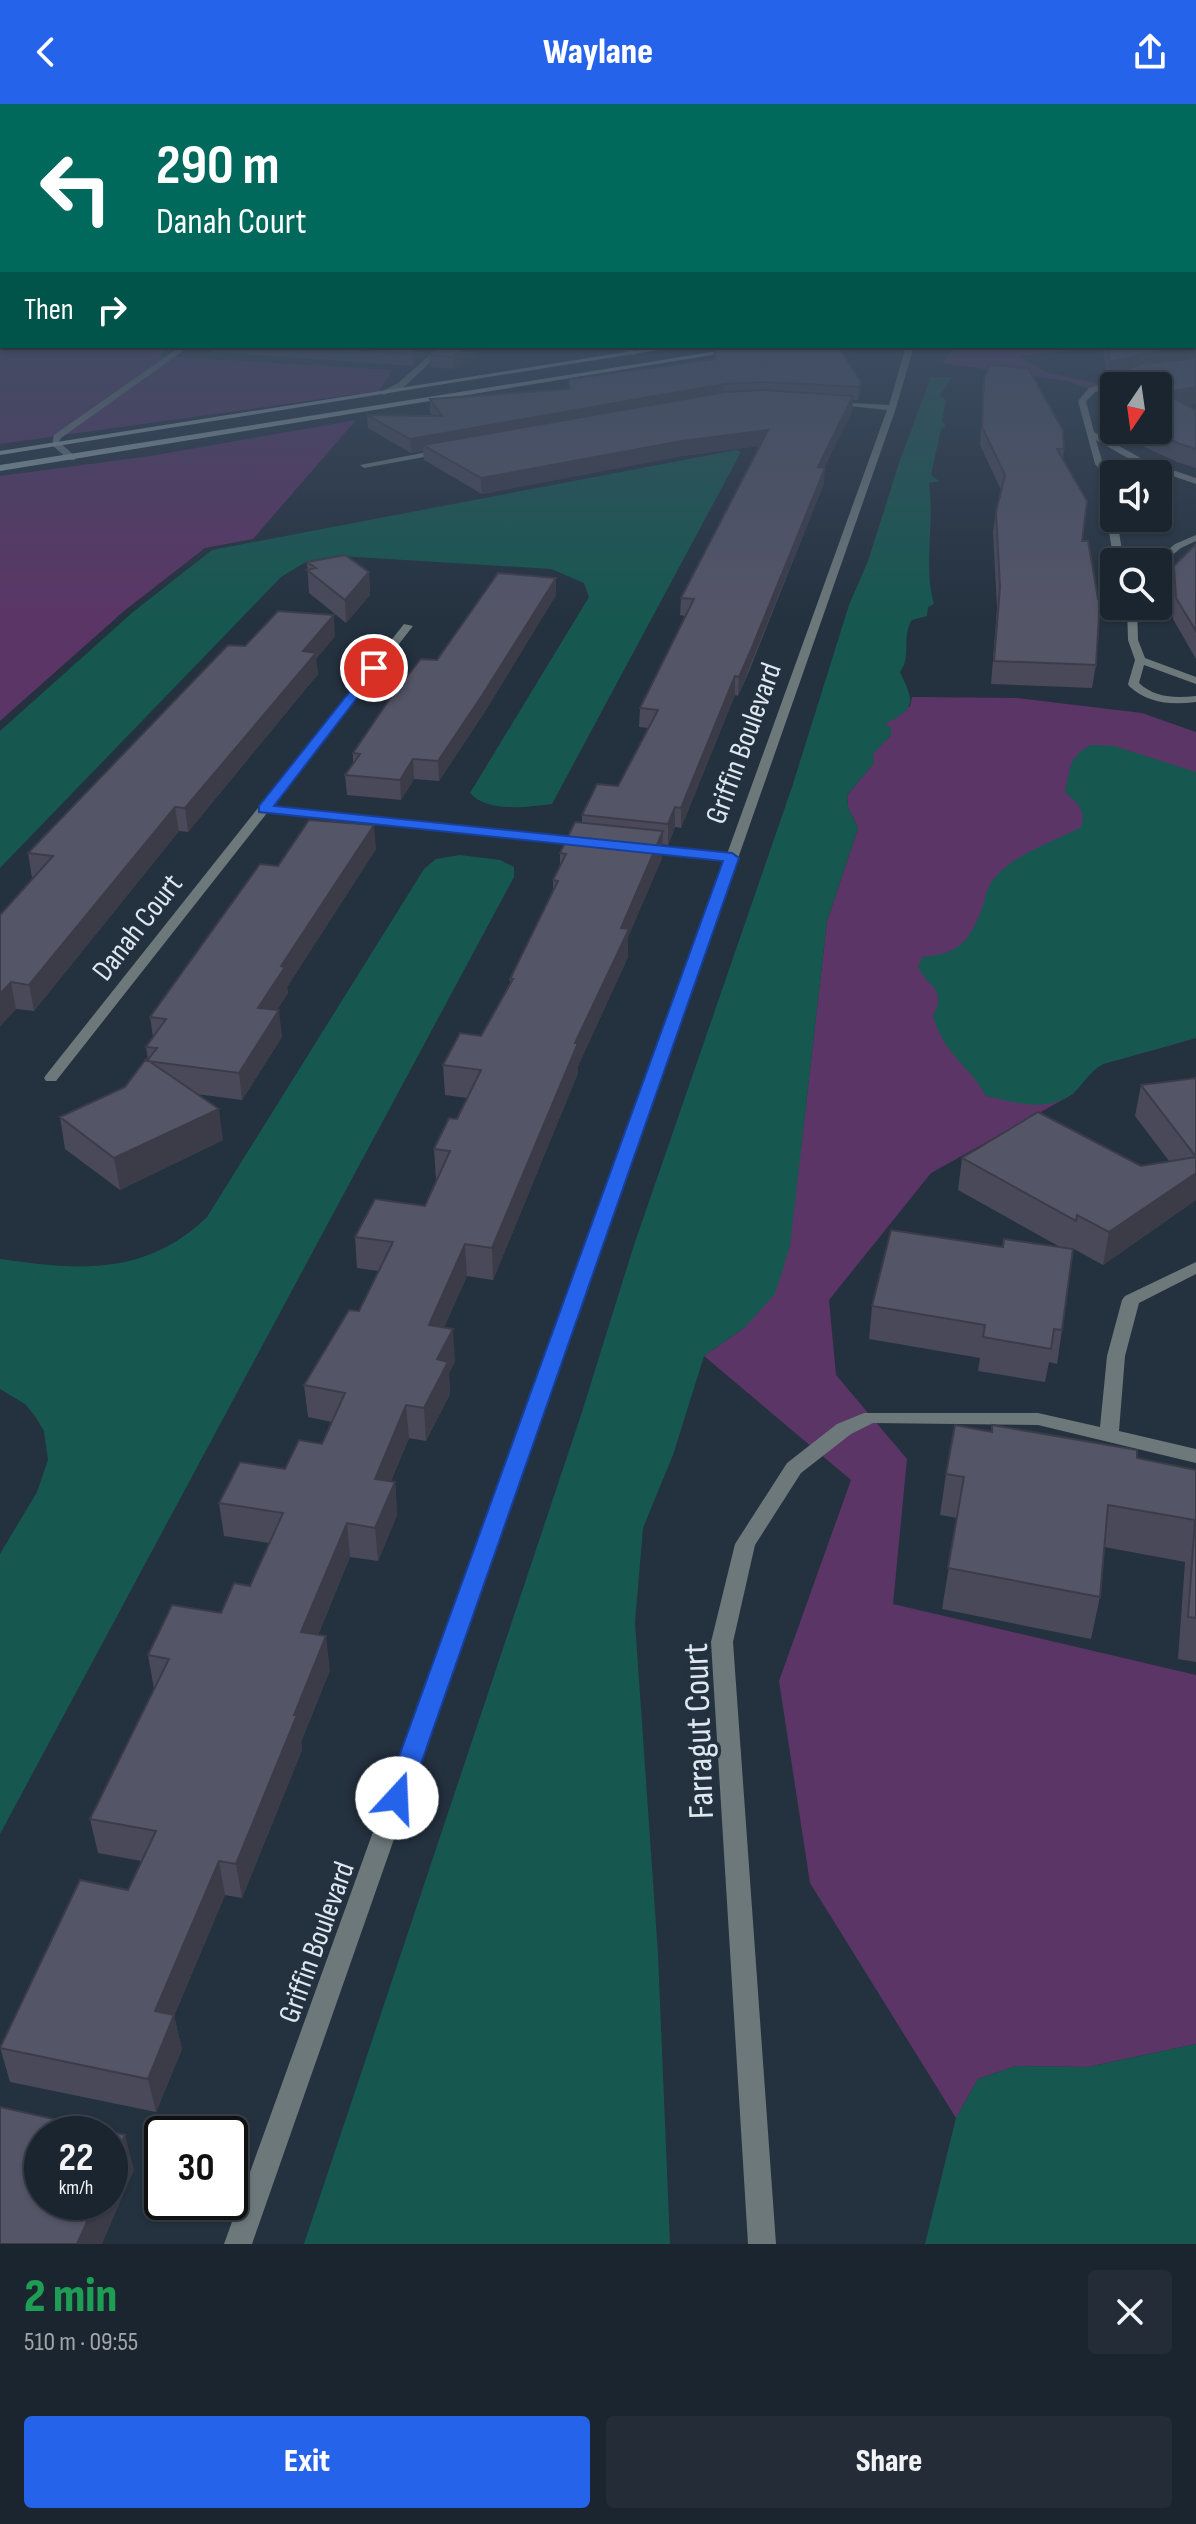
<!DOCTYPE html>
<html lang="en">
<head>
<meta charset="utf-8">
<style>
	body { margin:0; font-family:"Sofia Sans Condensed",sans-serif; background:#242d37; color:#f1f3f6; height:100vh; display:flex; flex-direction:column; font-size:30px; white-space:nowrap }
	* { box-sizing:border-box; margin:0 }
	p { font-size:26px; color:#a0a5aa }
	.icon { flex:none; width:44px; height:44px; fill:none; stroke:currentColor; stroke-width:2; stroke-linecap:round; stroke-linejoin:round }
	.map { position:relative; height:2140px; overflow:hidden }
	.side { display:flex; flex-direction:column; background:#1b252f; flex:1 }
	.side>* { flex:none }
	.banner { position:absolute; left:0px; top:0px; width:1196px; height:244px; box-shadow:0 2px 6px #0004,0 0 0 2px #39424b; background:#00695c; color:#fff; overflow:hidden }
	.needle { width:52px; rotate:193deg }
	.buttons { position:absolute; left:1100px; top:268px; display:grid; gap:16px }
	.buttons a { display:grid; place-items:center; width:72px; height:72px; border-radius:8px; background:#1b252f; box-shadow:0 2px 6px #0004,0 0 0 2px #39424b; font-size:40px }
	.speed { position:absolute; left:24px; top:2012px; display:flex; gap:16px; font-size:40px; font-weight:700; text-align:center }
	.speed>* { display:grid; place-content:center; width:104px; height:104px; border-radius:50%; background:#1b252f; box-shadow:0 2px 6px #0004,0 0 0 2px #39424b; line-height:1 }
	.speed small { font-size:20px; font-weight:400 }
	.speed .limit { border:4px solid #111; border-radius:12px; background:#fff; color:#111 }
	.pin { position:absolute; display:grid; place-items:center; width:68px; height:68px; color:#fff; margin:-34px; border:4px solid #fff; border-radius:50%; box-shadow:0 2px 8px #0007 }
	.me { position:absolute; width:88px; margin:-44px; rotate:20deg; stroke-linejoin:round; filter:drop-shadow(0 0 6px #0008) }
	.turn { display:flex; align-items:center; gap:28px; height:168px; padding:0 24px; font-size:36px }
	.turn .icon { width:104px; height:104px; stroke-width:2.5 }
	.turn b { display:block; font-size:56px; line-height:68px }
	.then { display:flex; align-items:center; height:76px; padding:0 24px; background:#0003; gap:16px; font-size:30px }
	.round { display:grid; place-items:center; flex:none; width:84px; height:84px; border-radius:8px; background:#242d37 }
	.head { display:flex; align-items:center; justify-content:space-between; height:136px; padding:0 24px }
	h1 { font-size:48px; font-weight:800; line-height:60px; color:#1e9e55 }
	.primary-button { display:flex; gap:16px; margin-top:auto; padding:16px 24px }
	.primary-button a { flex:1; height:92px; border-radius:8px; background:#2563eb; color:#fff; font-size:32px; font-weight:800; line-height:92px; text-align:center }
	.primary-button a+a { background:#242d37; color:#f1f3f6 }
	header { display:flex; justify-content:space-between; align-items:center; height:104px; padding:0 24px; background:#2563eb; color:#fff; font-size:36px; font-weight:800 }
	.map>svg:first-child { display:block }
</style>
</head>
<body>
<header><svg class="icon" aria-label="back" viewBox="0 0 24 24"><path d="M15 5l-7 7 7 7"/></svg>Waylane<svg class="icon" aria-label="share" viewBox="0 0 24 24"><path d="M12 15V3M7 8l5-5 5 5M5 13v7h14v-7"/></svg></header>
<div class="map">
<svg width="1196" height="2140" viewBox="0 0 1196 2140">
	<rect width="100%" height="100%" fill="#24313f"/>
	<!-- green -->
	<path fill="#5b3566" d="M0,218L2,242H172L157,252L393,266L379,287L0,340Z
		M956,242H1110L1019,252L1048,269L1114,283V293L1067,277L943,259Z
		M356,316L253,435L205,444L124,507L0,617V372L150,352Z
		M912,593L1017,594L1142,609L1196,628V934L1103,960L1091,967L1073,990L931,1069L829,1196L836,1271L907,1355L893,1500L1196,1571V1940L1088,1963L1016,1962L978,1975L956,2014L810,1779L779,1577L851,1376L704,1252L745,1223L801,1044L827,817L858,724L848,703L847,691L874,659L872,650L891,631L885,620L910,602Z"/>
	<!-- water -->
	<path fill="#165850" d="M931,273H952L940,291L946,296L942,317L946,322L941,325L931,371L939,377L929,379C935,418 923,462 934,500L928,503L927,512L912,516C901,532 912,553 900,568C914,598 917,604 885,620L891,624V631L873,650L874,659L847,691L848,703L858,724L827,817L790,1142L775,1190L745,1223L704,1252L673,1351L643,1424L635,1518L658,1850L670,2140H304L582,1308L633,1144L792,683L849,501L868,457L900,356Z
		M736,346L741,348L552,700C529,703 487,709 470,689L589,493L584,479L551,465L340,452L306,458L281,473L0,764V627L133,508L212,446Z
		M1091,641L1114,642L1196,668V934L1103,960C1088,968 1083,982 1072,990C1047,1009 1013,998 986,992C967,958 946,954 933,912C947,884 930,886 918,863L922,853C957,850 968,840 981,807C988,791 984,784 999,769C1020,748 1055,737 1081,723C1086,705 1078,700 1065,688C1071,665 1067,653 1091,641Z
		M460,751L500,756L514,763V773L0,1730V1450L37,1388L48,1356L44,1327L35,1312L25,1300L0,1285V1155C77,1166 145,1173 207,1113L424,765L436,755Z
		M1196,1940V2140H925L956,2014L978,1975L1016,1962L1088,1963Z"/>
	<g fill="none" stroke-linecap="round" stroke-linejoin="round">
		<!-- minor -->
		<path fill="#6d787b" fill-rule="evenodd" d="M181,242H190L61,334L59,338L75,352V356H69L52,341L54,331Z
			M440,242H448L404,283L383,291V287L398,279Z
			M615,242H625L639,249L632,251Z
			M906,242H914L896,304L252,2140H224L724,757L644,748L638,744L644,740L727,750L887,306L830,300L834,298L889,301Z
			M1131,272L1134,276L1095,288L1086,297L1094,328L1146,357L1196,374V380L1140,361L1096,336L1103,360L1114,374V383L1095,360L1078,297L1089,284Z
			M443,345L446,349L364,364L360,361Z
			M1115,414H1123L1119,428L1124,458H1114L1109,428Z
			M1196,431V437L1181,444L1161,460L1153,458L1175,440Z
			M1127,502H1137L1138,536L1145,554L1196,573V580L1144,561L1139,579C1155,594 1175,594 1196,592V598C1172,601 1148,600 1129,582L1128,580L1135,556L1128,536Z
			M404,520L413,522L272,702L585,734L591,738L589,741L267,709L56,977H46L44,974L46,971Z
			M1196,1158V1170L1139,1199L1125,1252L1119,1327L1196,1345V1359L1038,1321L873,1319L851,1330L801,1369L755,1441L733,1538L776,2140H748L711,1538L735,1440L787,1359L837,1320L864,1309H1038L1100,1323L1107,1252L1122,1196L1125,1192Z"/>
		<!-- secondary -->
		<path fill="#8fa1a6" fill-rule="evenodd" d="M665,242H683L0,351V347Z
			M750,242H767L0,367V361Z"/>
	</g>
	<!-- wall -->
	<path fill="#494959" d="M213,242H435L413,262L213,248Z
		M439,242H507L505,244L482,247L453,265L430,263L429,251Z
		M713,242H838L861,278L860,291L858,296H853L852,307L824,364V379L750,565L738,592L735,591L681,724L675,723L668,741L662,740V754L628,833V853L578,962V969L493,1176L467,1172L444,1223L455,1257L449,1269L450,1290L426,1337L409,1334L391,1377L395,1378L397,1411L378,1457L350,1453L318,1531L330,1566L301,1638L302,1646L242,1794L225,1791L174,1912L182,1945L156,2008L10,1978L0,1943L128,1786L141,1757L98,1749L90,1715L154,1585L148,1551L221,1509L250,1482L269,1439L224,1432L219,1399L285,1365L322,1340L332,1318L308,1313L304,1281L359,1207L378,1167L357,1164L355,1133L425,1102L436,1076L434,1045L457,1015L467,994L445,991L443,961L481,932L510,880V875L553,787V776L560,762V749L582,718V711L618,682L648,624L639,623L640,604L685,512L680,511L681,494L759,342L682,352L482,390L424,356L423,347L411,349L368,324L367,311H432L430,309V295L569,285L714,255V245H713Z
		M1104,242H1194L1187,302L1196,306V364L1177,358L1116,330V326H1158L1114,282V315L1109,287L1111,274L1108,275L1103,247Z
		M984,274L1064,345L1063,354L1082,437L1096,561L1092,584L991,580L997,504L993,428L996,408L1001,386L980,341Z
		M1196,440V555L1173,515L1171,482L1174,462Z
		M307,458L369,468L370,491L346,519L309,489Z
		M556,474V491L484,609L439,677L414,675L401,696L347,691L345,671L353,659V649L437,556Z
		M335,532L316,555L318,570L188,728L179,727L34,907L16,905L0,922L34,774H32L28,749L245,542Z
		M376,745L287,883L288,889L277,906L282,933L242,996L196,990L223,1036L120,1086L65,1045L60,1013L125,983L148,956L146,943L153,933L150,913L278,762Z
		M1196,974V1096L1103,1161L1072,1144L1062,1226L1057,1260L1049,1258L1045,1278L978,1267L980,1254L869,1235L872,1202L1003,1143H1060L958,1086L962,1054L1141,1062L1169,1057L1135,1012L1141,981Z
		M1137,1354L1196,1366V1558L1178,1555L1185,1458L1104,1443L1100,1493L1091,1535L942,1505L957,1414L940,1411L946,1370Z"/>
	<!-- shaded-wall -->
	<path fill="#3c3c49" d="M422,242H435L413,262L412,250Z
		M471,242H507L505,244L482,247L453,265L452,253Z
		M1196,244V261L1112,270L1111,274L1108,275L1110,258L1152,248Z
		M861,278L860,291L858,296L859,283Z
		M724,280L723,293L423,341V347L411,349L410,335Z
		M1196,283V300L1161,306L1164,289Z
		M853,292L852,307L817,379L818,363Z
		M768,326L767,341L682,352L482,390L481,374L682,337Z
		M825,364L824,379L738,592L739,573Z
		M369,468L370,491L346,519L345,496Z
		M556,474V491L484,609L439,677L438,657Z
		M334,511L335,532L316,555L318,570L188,728L185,704L303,547Z
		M735,572V591L681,724V704Z
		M413,655L414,675L401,696L400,676Z
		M175,703L179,727L34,907L29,881Z
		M675,703V723L668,741V720Z
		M374,721L376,745L287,883L288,889L261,930L258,904L281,862Z
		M663,727L662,754L628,833V853L578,962V969L493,1176L492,1144L621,824Z
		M11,878L16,905L0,922V890Z
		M279,906L282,933L242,996L239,969Z
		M219,1005L223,1036L120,1086L114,1054Z
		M1196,1069V1096L1103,1161L1109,1128Z
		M465,1140L467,1172L431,1253L429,1221Z
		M453,1225L455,1257L449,1269L450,1290L426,1337L424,1304L437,1255Z
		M406,1301L409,1334L378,1408L375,1375Z
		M395,1378L397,1411L378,1457L375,1424Z
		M347,1419L350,1453L305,1562L301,1528Z
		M326,1532L330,1566L301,1638L302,1646L242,1794L236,1760Z
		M219,1757L225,1791L174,1912L182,1945L156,2008L148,1975L155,1907Z
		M125,2031L134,2066L102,2140H77L96,2098H110V2065Z"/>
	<!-- building -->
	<path fill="#555568" stroke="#3c3c49" stroke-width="2" d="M1194,222H1196V244L1152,248L1110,258L1107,242H1194Z
		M296,242H422L412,250Z
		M439,242H471L452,253L429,251Z
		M714,242H838L861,278L859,283L763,278L724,280L410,335L367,311L442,312L430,295L569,285V275L715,255Z
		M1196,254V283L1164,289L1196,306V345L1180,340L1150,326H1158V282H1114L1112,270L1141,260Z
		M990,261L1028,264L1063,326L1064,345H1057L1087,397L1082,437H1088L1098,495H1100L1096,561L994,557L1000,483L996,408L1005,371L982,323L984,274Z
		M763,286L853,292L818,363L825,364L751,546L739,573L735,572L681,704L675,703L668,720L582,711L597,680L618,682L658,606L640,604L694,495L681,494L768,326L682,337L481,374L423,341L725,288Z
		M1196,440V527L1176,494L1174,462Z
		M345,451L369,468L345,496L307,466L316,464L307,458Z
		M498,469L556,474L483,590L438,657L413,655L400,676L345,671L360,650L353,649L393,590L421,555L437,556Z
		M278,507L334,511L303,547L316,549L185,704L175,703L29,881L11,878L0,890V811L53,752L28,749L228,541L245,542Z
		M309,716L374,721L281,862L285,863L258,904L279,906L239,969L147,957L157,944L146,943L166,915L150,913L260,760L278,762Z
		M575,718L663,727L621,824L629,825L575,939H578L492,1144L465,1140L429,1221L453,1225L437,1255L448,1258L424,1304L406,1301L375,1375L395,1378L375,1424L347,1419L301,1528L326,1532L294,1611H297L236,1760L219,1757L155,1907L174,1911L148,1975L0,1944L80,1776L128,1786L156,1727L90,1715L169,1555L148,1551L172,1501L221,1509L234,1479L250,1482L283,1409L219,1399L240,1358L285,1365L299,1336L322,1340L345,1289L304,1281L349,1206L359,1207L393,1138L355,1133L375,1095L425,1102L450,1047L434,1045L449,1014L457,1015L481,966L443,961L460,929L481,932L513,875H510L558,777L553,776L566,750L560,749Z
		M146,955L219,1005L114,1054L60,1013L125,983Z
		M1196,974V1069L1109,1128L1077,1111L1076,1117L962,1054L1038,1008L1141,1062L1196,1053L1141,981Z
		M891,1126L1003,1143L1004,1135L1073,1145L1062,1226L1054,1225L1051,1245L983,1233L985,1221L872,1202Z
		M955,1321L992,1328V1321L1137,1346V1354L1196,1366V1514L1188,1513L1195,1416L1108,1401L1100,1493L948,1464L964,1373L946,1370Z
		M0,2003L125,2031L110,2065V2030H42V2098H96L77,2140H0Z"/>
	<!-- sky -->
	<linearGradient id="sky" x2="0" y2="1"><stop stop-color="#141b23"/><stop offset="0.42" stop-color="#3f4e63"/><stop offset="1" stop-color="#3f4e63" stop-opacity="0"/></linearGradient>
	<rect width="1196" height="518" fill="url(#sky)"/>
	<!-- route -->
	<path fill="#2563eb" stroke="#184099" stroke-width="2" d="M370,562L380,564L274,702L732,749L739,754L409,1694L406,1701L397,1704L387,1701L384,1694L723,757L259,708V702Z"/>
	<g text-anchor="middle" stroke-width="7" stroke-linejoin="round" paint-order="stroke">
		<!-- street labels -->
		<g font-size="30" fill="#dfe8f1" stroke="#24313f">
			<text transform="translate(743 639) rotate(-70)" y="10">Griffin Boulevard</text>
			<text transform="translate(137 823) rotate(-52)" y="10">Danah Court</text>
			<text transform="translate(316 1838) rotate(-70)" y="10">Griffin Boulevard</text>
		</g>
		<!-- near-street labels -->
		<g font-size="36" fill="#dfe8f1" stroke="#24313f">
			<text transform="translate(697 1627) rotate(-92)" y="13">Farragut Court</text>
		</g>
	</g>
</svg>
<div class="buttons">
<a><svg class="needle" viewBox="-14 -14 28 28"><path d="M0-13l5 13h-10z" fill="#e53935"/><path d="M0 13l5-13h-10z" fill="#a0a5aa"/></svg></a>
<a><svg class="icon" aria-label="sound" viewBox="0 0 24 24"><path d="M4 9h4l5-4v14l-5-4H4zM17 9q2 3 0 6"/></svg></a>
<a><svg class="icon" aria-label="search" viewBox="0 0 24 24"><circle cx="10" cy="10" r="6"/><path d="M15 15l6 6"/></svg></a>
</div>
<div class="speed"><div>22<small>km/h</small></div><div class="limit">30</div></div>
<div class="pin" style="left:374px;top:564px;background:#d93025"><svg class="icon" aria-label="arrive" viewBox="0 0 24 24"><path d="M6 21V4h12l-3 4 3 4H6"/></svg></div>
<svg class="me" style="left:397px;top:1694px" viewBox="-20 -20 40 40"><circle r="19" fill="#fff"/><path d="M0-13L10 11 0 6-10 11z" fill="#2563eb"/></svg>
<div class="banner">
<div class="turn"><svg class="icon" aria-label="left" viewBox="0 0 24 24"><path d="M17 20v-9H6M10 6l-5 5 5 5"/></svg><div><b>290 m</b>Danah Court</div></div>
<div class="then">Then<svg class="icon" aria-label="right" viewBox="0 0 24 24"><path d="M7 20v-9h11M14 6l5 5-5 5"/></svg></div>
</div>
</div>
<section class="side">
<div class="head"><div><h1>2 min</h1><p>510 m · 09:55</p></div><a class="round"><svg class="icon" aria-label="close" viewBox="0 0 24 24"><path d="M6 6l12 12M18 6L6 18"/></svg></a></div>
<div class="primary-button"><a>Exit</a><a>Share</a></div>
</section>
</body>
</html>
